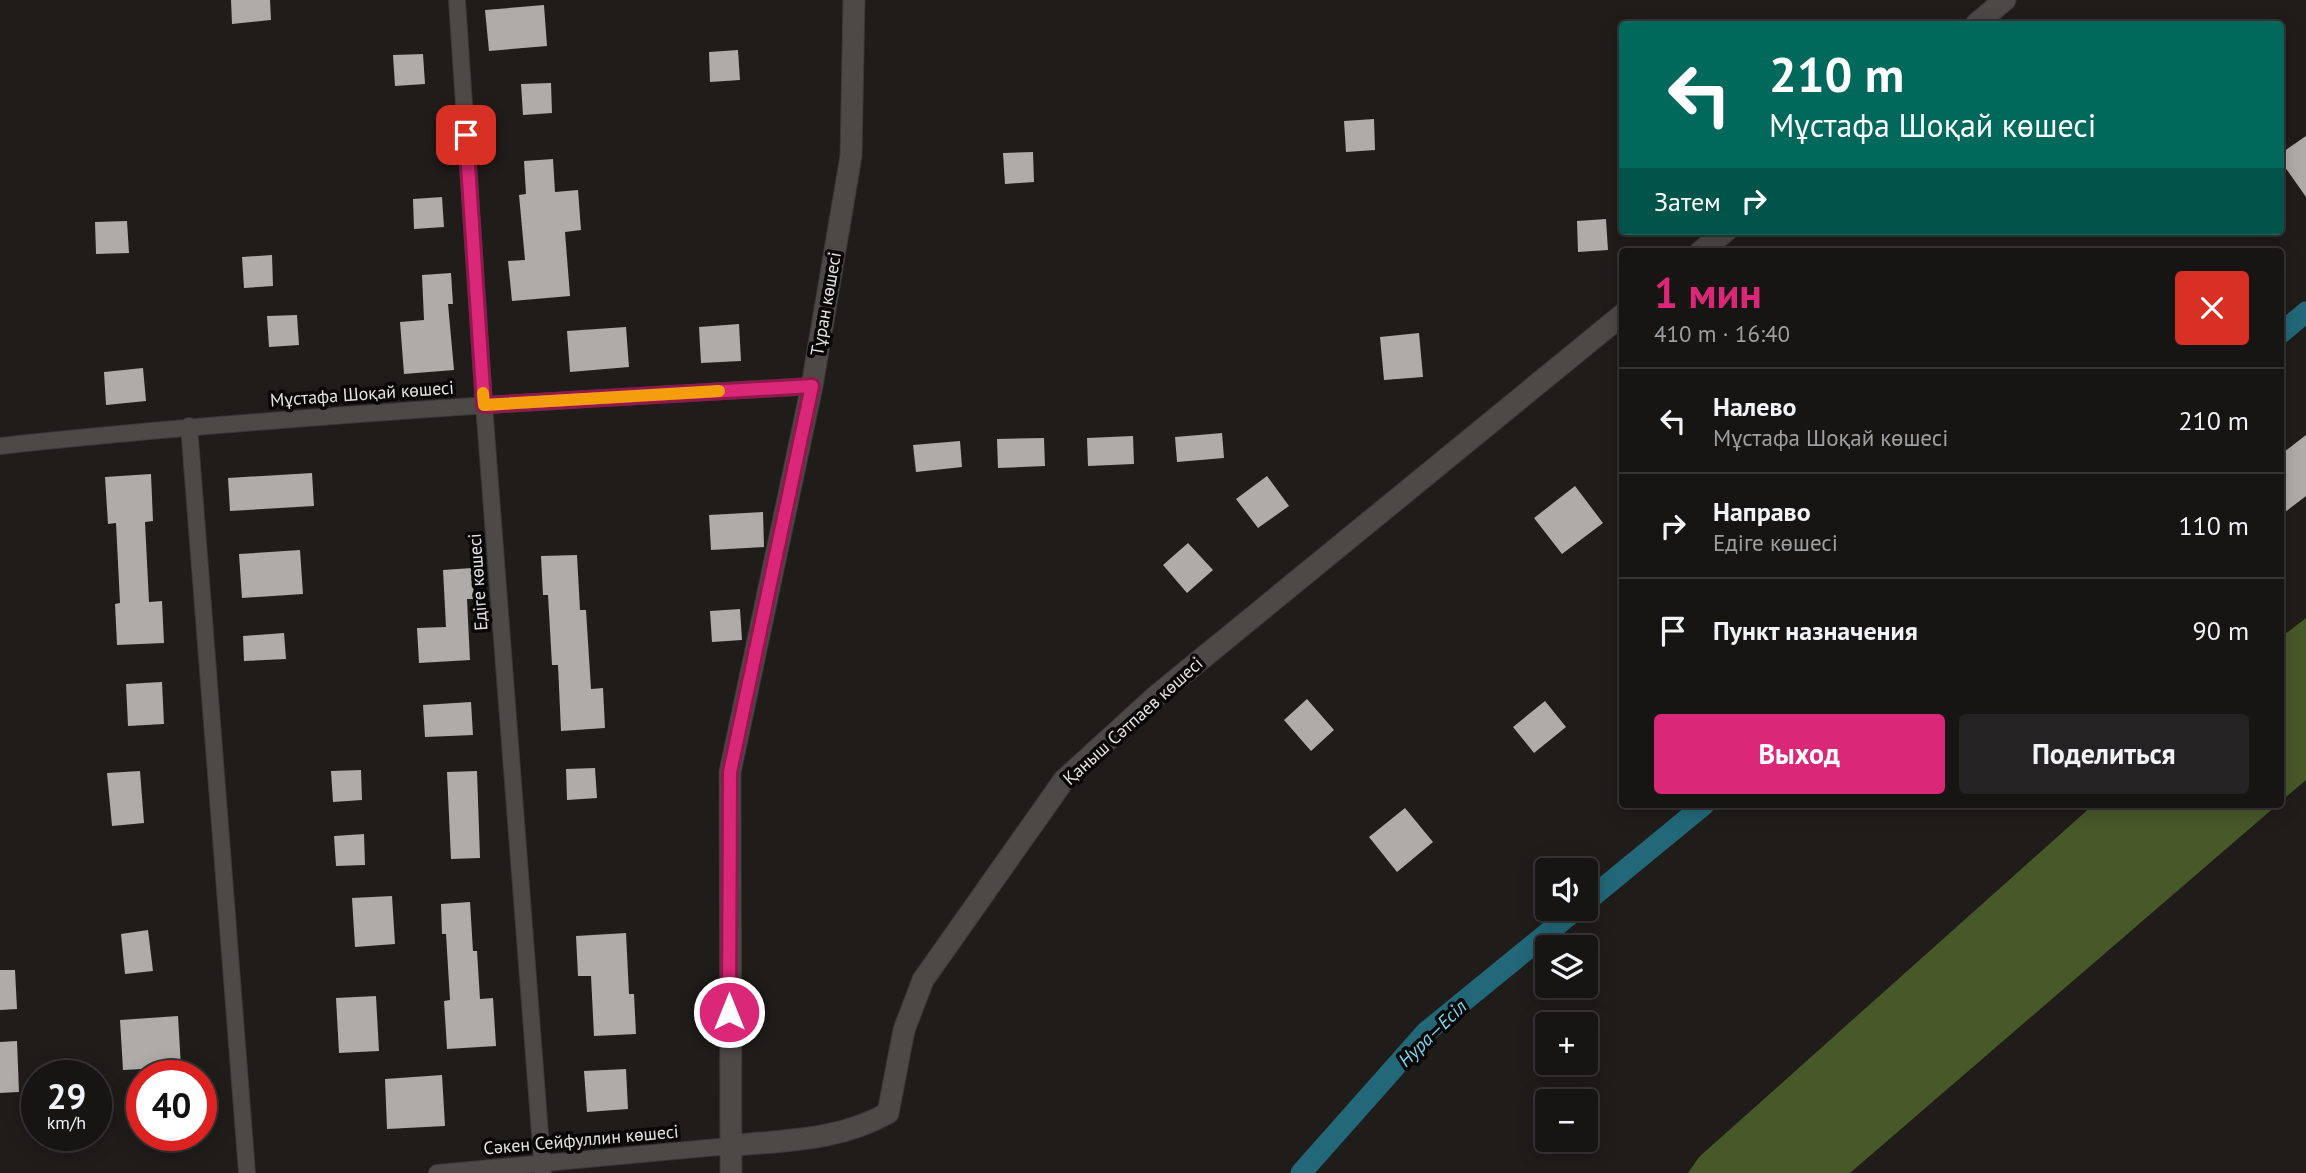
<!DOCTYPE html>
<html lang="ru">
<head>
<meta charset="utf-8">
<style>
	body { margin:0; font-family:"PT Sans",sans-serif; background:#242222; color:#f1f3f6; height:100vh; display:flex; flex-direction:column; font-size:26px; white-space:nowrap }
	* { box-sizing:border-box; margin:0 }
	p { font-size:23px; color:#9e9fa0 }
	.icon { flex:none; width:38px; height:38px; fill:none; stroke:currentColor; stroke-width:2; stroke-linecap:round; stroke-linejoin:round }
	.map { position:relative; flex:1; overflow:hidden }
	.sheet { position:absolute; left:1619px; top:248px; width:665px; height:560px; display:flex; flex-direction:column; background:#171514; border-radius:7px; box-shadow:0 4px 18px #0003,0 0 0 2px #363434 }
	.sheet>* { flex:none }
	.banner { position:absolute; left:1619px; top:21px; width:665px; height:214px; border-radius:7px; box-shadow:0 4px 18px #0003,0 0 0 2px #363434; background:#00695c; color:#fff; overflow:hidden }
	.controls { position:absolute; left:1535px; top:858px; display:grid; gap:14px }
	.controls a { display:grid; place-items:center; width:63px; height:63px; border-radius:7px; background:#171514; box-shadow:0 4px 18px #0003,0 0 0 2px #363434; font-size:35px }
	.speed { position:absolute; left:21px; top:1060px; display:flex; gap:14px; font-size:35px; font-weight:700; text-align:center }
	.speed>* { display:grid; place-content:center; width:91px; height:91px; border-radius:50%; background:#171514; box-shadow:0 4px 18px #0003,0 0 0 2px #363434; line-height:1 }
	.speed small { font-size:18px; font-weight:400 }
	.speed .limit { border:10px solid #d22; background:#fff; color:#111 }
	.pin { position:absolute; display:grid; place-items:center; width:60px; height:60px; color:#fff; margin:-30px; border-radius:14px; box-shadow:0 4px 10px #0006 }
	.me { position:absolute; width:77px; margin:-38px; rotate:0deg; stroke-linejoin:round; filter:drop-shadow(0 0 5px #0008) }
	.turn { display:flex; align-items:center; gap:24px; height:147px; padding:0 35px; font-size:32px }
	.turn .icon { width:91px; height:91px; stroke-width:2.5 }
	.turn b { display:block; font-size:49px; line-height:60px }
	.then { display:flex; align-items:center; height:66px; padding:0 35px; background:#0003; gap:14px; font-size:26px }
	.round { display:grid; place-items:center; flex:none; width:74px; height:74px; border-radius:7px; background:#242222 }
	.overview { display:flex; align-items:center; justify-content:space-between; height:119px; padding:0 35px }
	h1 { font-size:42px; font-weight:700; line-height:52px; color:#db2777 }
	.cta { display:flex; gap:14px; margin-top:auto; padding:14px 35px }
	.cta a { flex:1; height:80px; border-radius:7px; background:#db2777; color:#fff; font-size:28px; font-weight:700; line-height:80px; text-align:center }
	.cta a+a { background:#242222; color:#f1f3f6 }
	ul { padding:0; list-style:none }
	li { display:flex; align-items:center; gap:21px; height:105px; padding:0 35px; border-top:2px solid #363434 }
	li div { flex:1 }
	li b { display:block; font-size:26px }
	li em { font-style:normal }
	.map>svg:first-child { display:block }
</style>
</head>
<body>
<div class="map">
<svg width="2306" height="1173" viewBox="0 0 2306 1173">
	<rect width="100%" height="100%" fill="#1f1c1a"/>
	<!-- forest -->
	<path fill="#475829" d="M2306,618V780L2280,802V638Z
		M2093,805H2277L1850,1173H1688L1699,1157Z"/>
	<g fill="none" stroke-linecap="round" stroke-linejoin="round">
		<!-- canal -->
		<path stroke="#226879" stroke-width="21" d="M2280,334L2306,312
			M1586,902L1704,805
			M1301,1173L1426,1032L1578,908"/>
	</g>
	<!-- building -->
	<path fill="#aeaba8" d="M231,0H270L271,20L232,24Z
		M544,5L547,46L489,51L485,10Z
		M738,50L740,80L710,82L709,52Z
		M423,54L425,84L395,86L393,55Z
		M551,83L552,113L523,115L521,84Z
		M1374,119L1375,150L1346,152L1344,121Z
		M2306,136V197L2280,160V154Z
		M1033,152L1034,182L1005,184L1003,153Z
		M553,159L555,192L578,190L581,230L565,232L570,296L512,301L508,261L525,260L519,195L526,194L524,161Z
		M442,197L444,227L414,229L413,199Z
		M1606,219L1608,250L1578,252L1577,221Z
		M127,221L129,253L96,254L95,222Z
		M272,255L273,286L244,288L242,257Z
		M451,273L453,304H448L454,370L404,374L400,322L424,320L422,275Z
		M297,315L299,345L269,347L267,316Z
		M739,324L741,361L701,363L699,327Z
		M626,327L629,367L570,372L567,331Z
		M1419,333L1423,377L1384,380L1380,337Z
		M143,368L146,401L106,405L104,372Z
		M1222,433L1224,458L1177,462L1175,437Z
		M2306,435V496L2280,516V455Z
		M1133,436L1134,464L1088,466L1087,438Z
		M1044,438L1045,466L998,468L997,439Z
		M960,441L962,467L916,472L913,445Z
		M312,473L314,506L230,511L228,478Z
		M151,474L153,521L145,522L149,602L162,601L164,643L117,645L115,604L120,603L116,523L108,524L105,477Z
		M1267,476L1289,506L1258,528L1236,499Z
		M1575,486L1603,523L1562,554L1534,518Z
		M763,512L764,547L711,550L709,515Z
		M1188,543L1213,570L1187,593L1163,565Z
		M300,550L303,594L242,598L239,554Z
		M577,555L580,610H586L591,689L603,688L605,728L561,731L558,665H552L548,595H543L541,556Z
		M472,568L474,599H467L470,660L419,663L417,628L446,627L443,570Z
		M740,609L742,640L712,642L710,611Z
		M284,633L286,659L244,661L243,636Z
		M162,682L164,724L128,726L126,684Z
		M1307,699L1334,730L1311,751L1284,720Z
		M1545,701L1566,727L1534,753L1513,727Z
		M471,702L473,735L425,737L423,705Z
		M595,768L597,798L567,800L566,769Z
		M361,770L362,800L333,802L331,771Z
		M140,771L144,823L112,826L107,773Z
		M477,771L480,858L451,859L447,772Z
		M1405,808L1433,842L1397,872L1369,837Z
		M364,834L365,865L336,866L334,836Z
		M392,896L395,944L355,947L352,898Z
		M470,902L473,951H477L480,999L493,998L496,1046L447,1049L444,1001L450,1000L446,934H442L441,904Z
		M148,930L153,971L125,974L121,934Z
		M626,933L629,994H634L636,1034L594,1036L591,976H578L576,936Z
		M0,970H15L17,1009L0,1010Z
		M376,996L379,1051L339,1053L336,998Z
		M178,1016L181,1067L123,1070L120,1020Z
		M17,1041L19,1092L0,1093V1042Z
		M626,1069L628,1109L587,1112L584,1071Z
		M442,1075L445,1126L387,1129L385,1079Z"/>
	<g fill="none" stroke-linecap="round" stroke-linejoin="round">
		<!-- minor casing -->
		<g stroke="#3a3837" stroke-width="18">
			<path id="minor" d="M457,0L484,405L543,1173
				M189,426L247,1173
				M0,446C270,417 541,401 812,386
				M437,1173L729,1146"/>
		</g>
		<!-- tertiary casing -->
		<g stroke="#3a3837" stroke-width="23">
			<path id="tertiary" d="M1976,24L2005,0
				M1700,252L1726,231
				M729,1146C784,1140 839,1141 888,1113L904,1030L923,980L1064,780L1155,697L1622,315
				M731,1173L730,772L812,386L851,156L854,0"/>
		</g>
		<!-- minor -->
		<use href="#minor" stroke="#4c4947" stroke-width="16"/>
		<!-- tertiary -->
		<use href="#tertiary" stroke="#4c4947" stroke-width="21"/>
	</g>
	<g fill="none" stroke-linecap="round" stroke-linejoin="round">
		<!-- route casing -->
		<g stroke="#8e194d" stroke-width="18">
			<path id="route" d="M466,135L484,405L812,386L730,772L729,1012"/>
		</g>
		<!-- route -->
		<use href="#route" stroke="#db2777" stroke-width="12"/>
		<!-- slow -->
		<path stroke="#f59e0b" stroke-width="12" d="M483,393L484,405L719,391"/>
	</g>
	<g text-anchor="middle" stroke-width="7" stroke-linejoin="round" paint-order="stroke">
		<!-- street labels -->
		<g font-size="18" fill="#e6e4e3" stroke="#080706">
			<text transform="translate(826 304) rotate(-80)" y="6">Тұран көшесі</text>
			<text transform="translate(362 394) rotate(-4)" y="6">Мұстафа Шоқай көшесі</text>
			<text transform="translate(478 582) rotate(-94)" y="6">Едіге көшесі</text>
			<text transform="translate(1133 721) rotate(-42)" y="6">Қаныш Сәтпаев көшесі</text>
			<text transform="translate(581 1140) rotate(-5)" y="6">Сәкен Сейфуллин көшесі</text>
		</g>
		<!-- water labels -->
		<g font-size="19" font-style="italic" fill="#74daf6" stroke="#080706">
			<text transform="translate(1432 1033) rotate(-44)" y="7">Нура—Есіл</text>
		</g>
	</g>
</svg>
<div class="controls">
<a><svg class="icon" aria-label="sound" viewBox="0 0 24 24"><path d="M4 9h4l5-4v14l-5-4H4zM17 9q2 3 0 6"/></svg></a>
<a><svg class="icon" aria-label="layers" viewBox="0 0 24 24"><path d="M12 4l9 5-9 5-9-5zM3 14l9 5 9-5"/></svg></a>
<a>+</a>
<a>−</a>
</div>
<div class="speed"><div>29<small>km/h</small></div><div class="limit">40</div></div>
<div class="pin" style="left:466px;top:135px;background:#d93025"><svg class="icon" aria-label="arrive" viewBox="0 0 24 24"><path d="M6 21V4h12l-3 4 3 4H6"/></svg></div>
<svg class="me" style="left:729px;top:1012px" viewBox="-20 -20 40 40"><circle r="17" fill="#db2777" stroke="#fff" stroke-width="3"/><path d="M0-11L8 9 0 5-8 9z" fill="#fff"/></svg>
<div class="banner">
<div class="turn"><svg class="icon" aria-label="left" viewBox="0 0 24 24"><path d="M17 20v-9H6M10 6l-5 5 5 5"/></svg><div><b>210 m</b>Мұстафа Шоқай көшесі</div></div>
<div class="then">Затем<svg class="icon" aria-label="right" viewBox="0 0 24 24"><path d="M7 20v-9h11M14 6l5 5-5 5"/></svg></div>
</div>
<section class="sheet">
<div class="overview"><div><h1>1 мин</h1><p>410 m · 16:40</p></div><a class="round" style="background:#d93025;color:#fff"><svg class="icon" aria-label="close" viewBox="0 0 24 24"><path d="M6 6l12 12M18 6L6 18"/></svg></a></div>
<ul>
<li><svg class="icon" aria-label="left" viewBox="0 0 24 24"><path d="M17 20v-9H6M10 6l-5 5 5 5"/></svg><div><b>Налево</b><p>Мұстафа Шоқай көшесі</p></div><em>210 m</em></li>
<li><svg class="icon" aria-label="right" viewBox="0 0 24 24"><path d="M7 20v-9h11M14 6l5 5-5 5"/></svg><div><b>Направо</b><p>Едіге көшесі</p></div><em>110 m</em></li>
<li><svg class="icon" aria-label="arrive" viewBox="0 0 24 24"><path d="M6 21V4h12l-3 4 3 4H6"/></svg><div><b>Пункт назначения</b></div><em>90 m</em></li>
</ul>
<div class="cta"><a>Выход</a><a>Поделиться</a></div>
</section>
</div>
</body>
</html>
